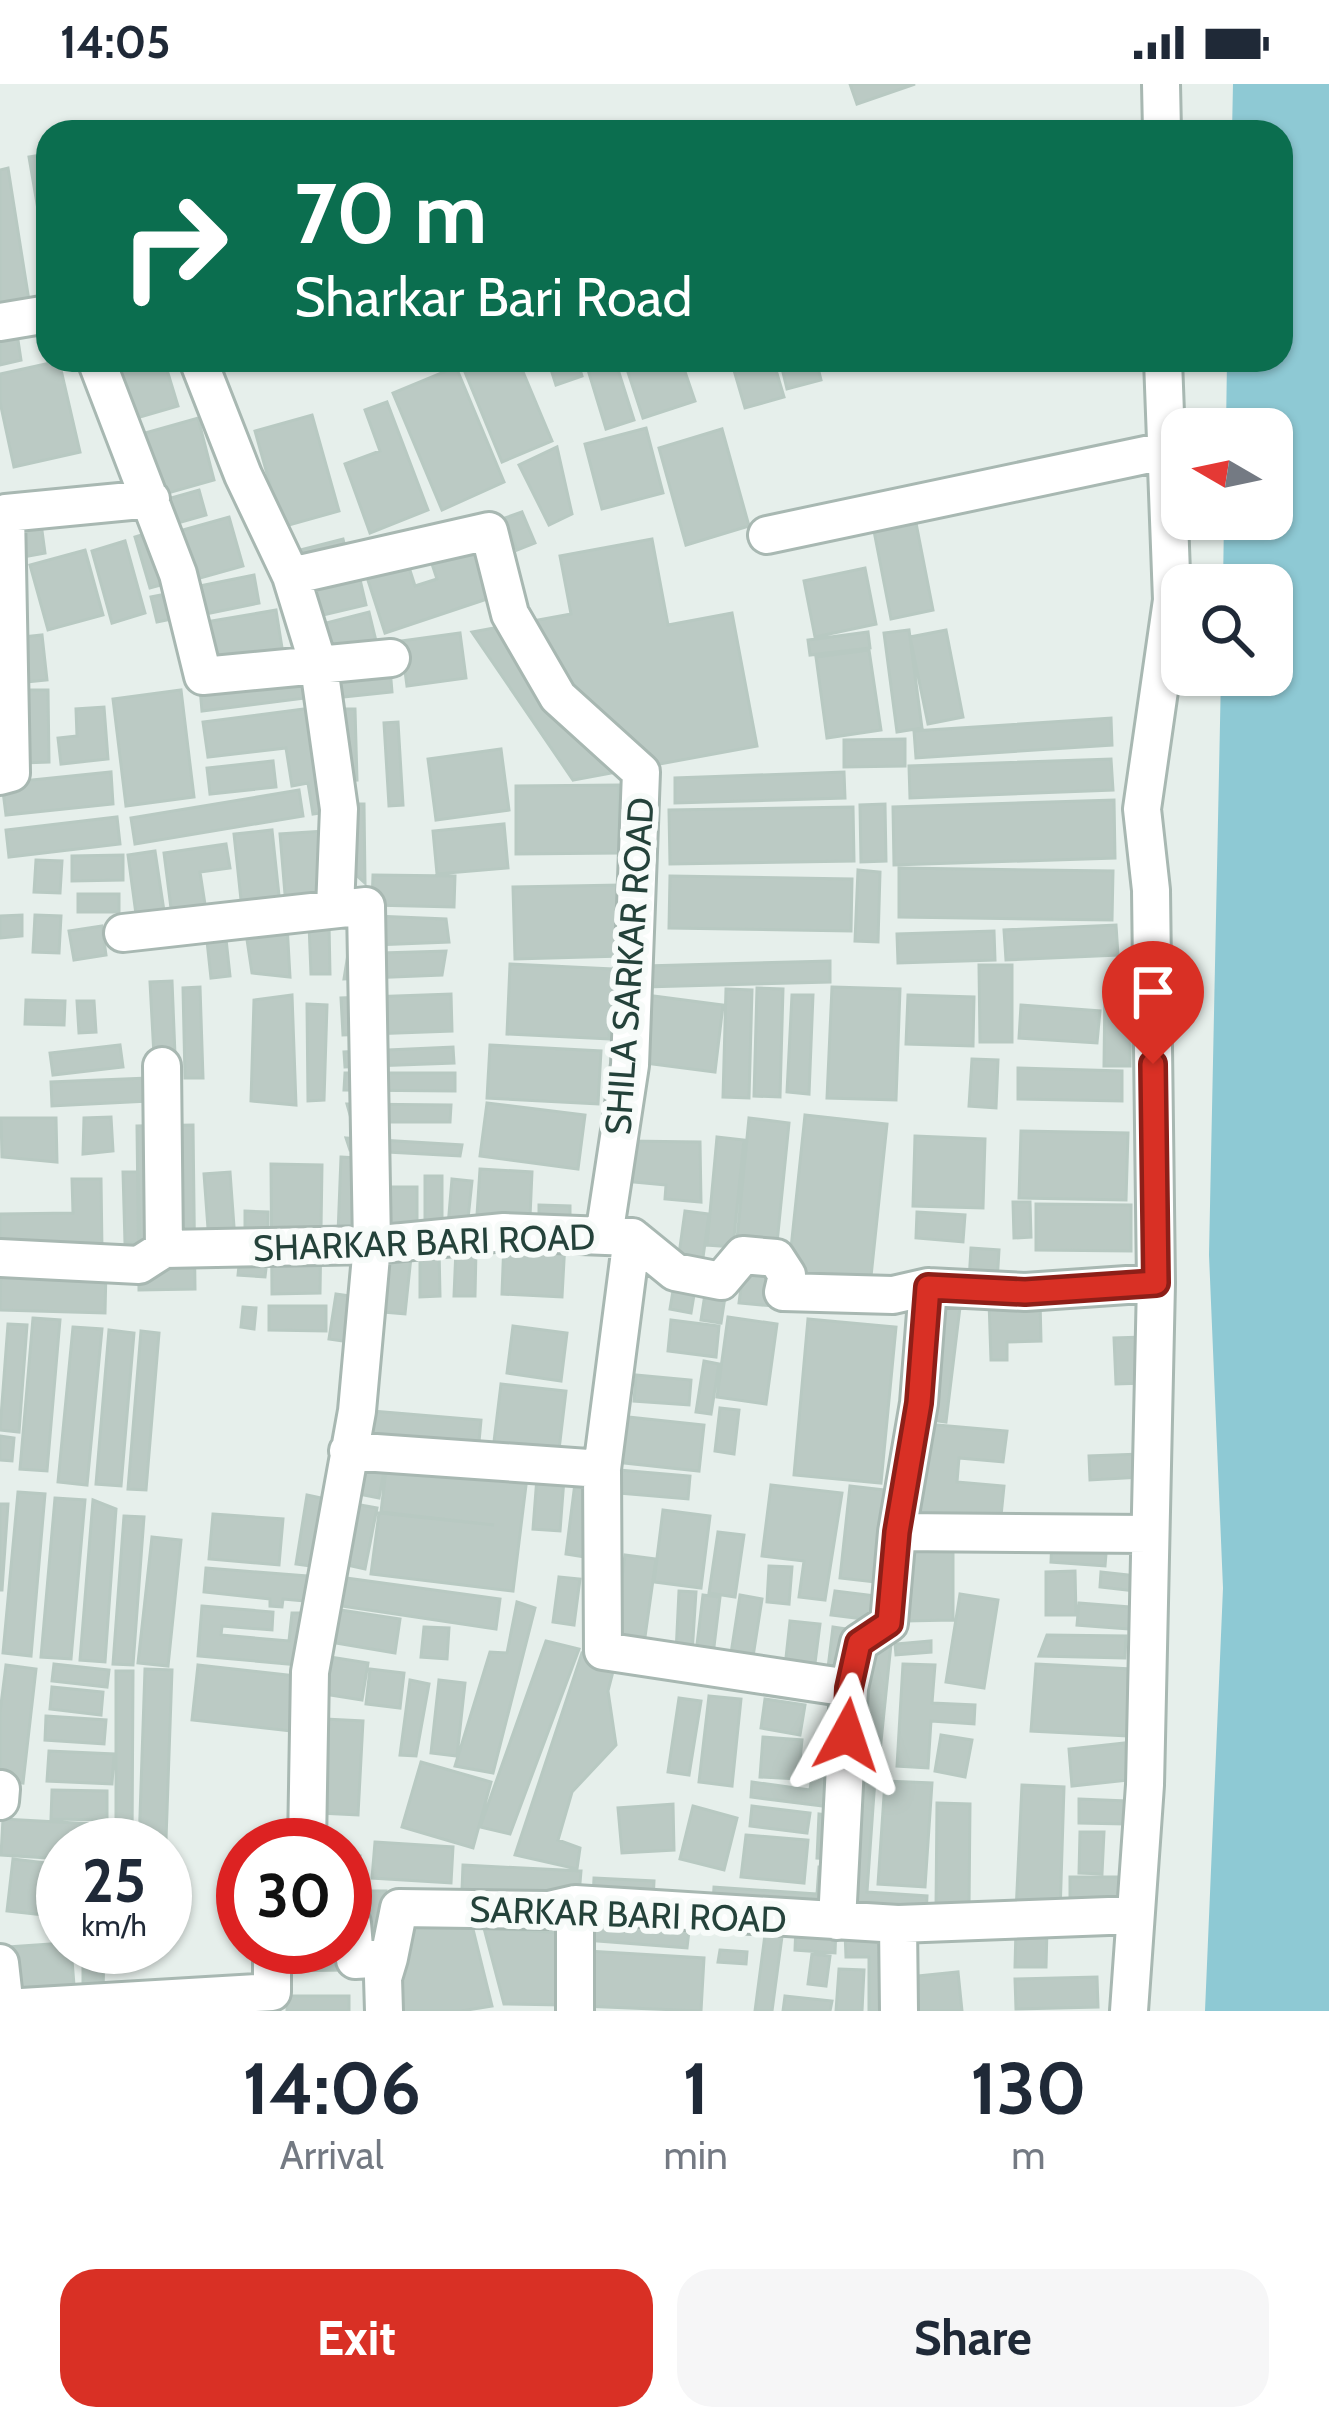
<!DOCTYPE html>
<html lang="en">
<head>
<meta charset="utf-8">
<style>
	body { margin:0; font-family:Cabin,sans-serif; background:#f6f6f7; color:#1f2937; height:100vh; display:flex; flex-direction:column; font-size:45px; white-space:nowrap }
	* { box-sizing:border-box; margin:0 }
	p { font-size:39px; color:#747a83 }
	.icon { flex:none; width:66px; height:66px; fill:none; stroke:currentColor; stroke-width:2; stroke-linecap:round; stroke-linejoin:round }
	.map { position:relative; height:1927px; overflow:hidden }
	.side { display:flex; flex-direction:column; background:#fff; flex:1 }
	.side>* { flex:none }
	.banner { position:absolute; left:36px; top:36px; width:1257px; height:252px; border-radius:36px; box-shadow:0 3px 9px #0004; background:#0b6e4f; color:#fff; overflow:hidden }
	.needle { width:78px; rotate:279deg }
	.fabs { position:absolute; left:1161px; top:324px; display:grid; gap:24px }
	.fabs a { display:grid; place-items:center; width:132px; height:132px; border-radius:24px; background:#fff; box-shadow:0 3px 9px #0004; font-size:60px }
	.speed { position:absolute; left:36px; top:1734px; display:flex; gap:24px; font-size:60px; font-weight:700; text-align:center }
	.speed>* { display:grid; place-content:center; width:156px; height:156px; border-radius:50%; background:#fff; box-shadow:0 3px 9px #0004; line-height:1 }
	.speed small { font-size:30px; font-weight:400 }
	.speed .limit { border:18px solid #d22; background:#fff; color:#111 }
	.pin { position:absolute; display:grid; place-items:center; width:102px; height:102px; color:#fff; margin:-123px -51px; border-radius:50% 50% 50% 0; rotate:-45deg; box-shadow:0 0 12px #0007 }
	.pin .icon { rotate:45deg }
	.me { position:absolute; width:132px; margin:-66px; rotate:5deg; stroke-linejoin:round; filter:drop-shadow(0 0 9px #0008) }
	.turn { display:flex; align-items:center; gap:42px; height:252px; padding:0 60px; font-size:54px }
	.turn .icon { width:156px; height:156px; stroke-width:2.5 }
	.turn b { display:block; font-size:84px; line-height:102px }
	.eta { display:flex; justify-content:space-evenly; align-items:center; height:204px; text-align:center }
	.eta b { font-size:72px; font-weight:700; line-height:84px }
	.button { display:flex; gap:24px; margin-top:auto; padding:24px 60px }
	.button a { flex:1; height:138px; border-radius:36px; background:#d93025; color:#fff; font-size:48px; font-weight:700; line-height:138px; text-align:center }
	.button a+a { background:#f6f6f7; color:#1f2937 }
	.status { display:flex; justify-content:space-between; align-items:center; height:84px; padding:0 60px; background:#fff; direction:ltr }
	.status svg { height:33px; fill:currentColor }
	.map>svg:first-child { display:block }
</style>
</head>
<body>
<div class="status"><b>14:05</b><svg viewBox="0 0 49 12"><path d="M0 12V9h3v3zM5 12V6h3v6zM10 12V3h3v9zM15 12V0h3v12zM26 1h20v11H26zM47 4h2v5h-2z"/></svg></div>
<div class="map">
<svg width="1329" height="1927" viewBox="0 0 1329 1927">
	<rect width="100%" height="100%" fill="#e6efeb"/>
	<!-- water -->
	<path fill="#8ec9d4" d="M1233,0H1329V1927H1205L1223,1504L1209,1171L1221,591H1272V501H1223L1224,435H1272V345H1226L1227,276H1281V48H1232Z"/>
	<!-- building -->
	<path fill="#bbcac4" stroke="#b8c9c2" stroke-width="3" d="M850,0H915L857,20Z
		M47,70L48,76V184L29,73Z
		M8,84L30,223L0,228V86Z
		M16,243L21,276L0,281V246Z
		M112,276H164L178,322L130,336Z
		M460,276H518L552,357L502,378Z
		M548,276H577L582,292L556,301Z
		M585,276H615L634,336L606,345Z
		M624,276H681L695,317L643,334Z
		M731,276H773L784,313L745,324Z
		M780,276H816L821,296L787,305Z
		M59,277L80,368L14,383L0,318V290Z
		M456,283L504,398L442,426L393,309Z
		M387,318L428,426L370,449L345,380L380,367L365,326Z
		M312,331L339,427L282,443L255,347Z
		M198,334L214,396L161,411L145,349Z
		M646,344L663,409L602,425L585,360Z
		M722,345L749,442L686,461L659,364Z
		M557,363L572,430L549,441L519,381Z
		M199,406L206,431L171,441L164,416Z
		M522,428L535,459L517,466L505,434Z
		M40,432L45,469L23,473L17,435Z
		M229,433L243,482L186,498L172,449Z
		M916,439L933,526L891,535L874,447Z
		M158,446L172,498L150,504L135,453Z
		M470,454L490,514L385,549L365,487L406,474L415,502L437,495L428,468Z
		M343,455L347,471L300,483L296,467Z
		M652,455L668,541L732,529L757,662L573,696L472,548L571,530L560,472Z
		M125,457L145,529L112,539L92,467Z
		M85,466L103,531L48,546L30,481Z
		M865,484L876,540L815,553L804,497Z
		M358,487L366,521L319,532L311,498Z
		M254,491L259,519L196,532L190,504Z
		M176,508L181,533L157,538L151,513Z
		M276,526L283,570L207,583L200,539Z
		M369,528L376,557L329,569L322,540Z
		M909,546L922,644L897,648L884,549Z
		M946,546L963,633L928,640L910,553Z
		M868,548L870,564L810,571L808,556Z
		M460,549L466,594L407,602L401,557Z
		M42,551L47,596L25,598L22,553Z
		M869,566L881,646L827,654L816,573Z
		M390,584L392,608L333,614L330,591Z
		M311,590L313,613L202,627L200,604Z
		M23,606H48L49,678L23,679Z
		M181,606L194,713L126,722L113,615Z
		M104,623L108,675L61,680L58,654L77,652L76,625Z
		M312,624L327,728L313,730L308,699L292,702L286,664L208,673L203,638Z
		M339,625H355L357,696L341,697Z
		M1111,634L1112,661L916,674L914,647Z
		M398,638L403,721L389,722L384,639Z
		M905,655V682L844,683V656Z
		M501,665L509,726L436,736L428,675Z
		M1111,675L1113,706L910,714L909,682Z
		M273,677L276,703L210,710L207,684Z
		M111,688L113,720L6,731L2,699Z
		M844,688L845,714L675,719V694Z
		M619,701V769L516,770V702Z
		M299,706L303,732L135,760L131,734Z
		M1114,716L1115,774L894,781L893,723Z
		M351,720H364L365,799L353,788Z
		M885,720L886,777L861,778L860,721Z
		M853,723L854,777L670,780L669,726Z
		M117,733L120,760L9,773L6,746Z
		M504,740L508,784L437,790L433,747Z
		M272,746L280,821L242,825L234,750Z
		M324,747L330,818L286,822L280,750Z
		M226,760L230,784L200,788L206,827L172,832L164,769Z
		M155,767L164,827L136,830L128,771Z
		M123,771V796L72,797V772Z
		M36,776L62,777L60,809L34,808Z
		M899,784L1113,787L1112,836L899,833Z
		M858,786L880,788L878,858L855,857Z
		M373,791L455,792L454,823L372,821Z
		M670,792L852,795L851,847L669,844Z
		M620,801L622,872L515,875L513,803Z
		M78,810H119V828H78Z
		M22,831V852L0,854V832Z
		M35,831L61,832L59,869L33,868Z
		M350,831L446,835L449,858L349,862Z
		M287,840L290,893L252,889L246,849Z
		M309,840H329L330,890H311Z
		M1116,841L1118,871L1006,876L1004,846Z
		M102,842L106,871L74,876L69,847Z
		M994,847L995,876L898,879L897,850Z
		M226,855L230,892L211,894L207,857Z
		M446,867L442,891L344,895L348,870Z
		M830,877V898L645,903V882Z
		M510,880L612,885L609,955L507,950Z
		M979,881H1012V958H980Z
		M172,897L175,971L154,972L150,898Z
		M1131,902L1130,982H1104L1105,903Z
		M200,903L203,994H185L183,904Z
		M832,903L900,905L896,1016L827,1014Z
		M757,904L783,905L780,1013L754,1012Z
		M726,905L752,906L749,1014L723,1013Z
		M451,910L452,947L343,951L341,914Z
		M292,911L296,1021L251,1017L254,916Z
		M646,911L723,921L715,988L637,978Z
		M792,911H813L809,1010L787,1008Z
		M908,911L974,913L973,962L906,960Z
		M26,916L65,917L64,941L25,940Z
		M77,917H94L96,948L79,949Z
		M307,920L327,921L324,1016L308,1017Z
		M1021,921L1100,927L1097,959L1019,954Z
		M120,961L123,983L53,991L50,969Z
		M490,961L601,967L598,1020L487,1014Z
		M453,963L454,979L345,983L344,968Z
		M972,975L998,976L996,1024L969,1022Z
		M1018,984L1122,987V1017L1018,1015Z
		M345,989H455V1007L344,1006Z
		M147,994L148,1017L52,1022L51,998Z
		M487,1019L585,1031L578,1085L480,1072Z
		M347,1020L451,1021L450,1038H352Z
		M805,1031L887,1040L870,1202L788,1193Z
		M111,1033L113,1067L83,1070L84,1034Z
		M1,1034H56L57,1078L2,1073Z
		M749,1034L789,1039L776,1169L736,1165Z
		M193,1041L195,1205L139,1206L137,1042Z
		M1021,1047L1128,1049L1126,1116L1019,1114Z
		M915,1052L985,1055L983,1124L913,1122Z
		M717,1053L744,1056L733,1163L707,1161Z
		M346,1054L462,1061L460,1072L350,1066Z
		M627,1057L700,1058L701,1118L665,1115L666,1101L622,1097Z
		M341,1073L356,1074L353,1151L338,1150Z
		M271,1080L322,1081L320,1209L272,1210Z
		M480,1085L532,1088L530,1133L477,1131Z
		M123,1088H138L140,1159H125Z
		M230,1088L236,1170L210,1172L204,1090Z
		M425,1092H442V1138H425Z
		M72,1095H101L102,1166H0V1130L73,1129Z
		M452,1095L472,1097L467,1144L448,1142Z
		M382,1103H417V1142H382Z
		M1013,1118H1030L1031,1153L1014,1154Z
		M1036,1120L1131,1121V1167L1036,1166Z
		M539,1121L570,1122V1140L539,1138Z
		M245,1127L268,1128V1153H245Z
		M685,1127L709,1130L701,1188L677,1185Z
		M917,1128L965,1131L963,1158L916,1154Z
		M504,1156L565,1158L562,1213L502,1210Z
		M420,1164H439L440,1212L420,1213Z
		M971,1164L999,1166L997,1199L969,1197Z
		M456,1165L476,1166L475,1212H454Z
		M387,1171L411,1173L405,1230L381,1228Z
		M240,1172L267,1176L265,1193L238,1191Z
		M744,1179L779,1182L774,1222L739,1219Z
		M1,1182L106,1185L105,1229L0,1226Z
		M675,1195L696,1199L691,1229L670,1225Z
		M336,1210L357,1213L350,1258L329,1255Z
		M705,1210L725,1213L721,1239L701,1236Z
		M938,1212L961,1215L946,1338L923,1335Z
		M1040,1216L1041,1257L1007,1258V1276H991L989,1217Z
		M269,1222H326V1247L269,1246Z
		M243,1223L256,1224L254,1245L241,1243Z
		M728,1233L777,1240L766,1320L717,1313Z
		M33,1234L60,1236L47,1387L20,1385Z
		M808,1235L896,1243L881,1399L794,1391Z
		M671,1236L719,1242L716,1273L668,1267Z
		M8,1240L27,1241L19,1348L0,1346Z
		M513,1242L567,1249L561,1297L507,1289Z
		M73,1243L102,1245L87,1401L58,1398Z
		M109,1246L134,1249L121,1402L96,1400Z
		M141,1247L159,1249L146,1406L128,1405Z
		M1143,1253L1145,1299L1116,1300L1114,1254Z
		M704,1277L719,1280L711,1330L696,1328Z
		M636,1291L691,1296L689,1321L634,1317Z
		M501,1300L566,1307L558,1374L493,1366Z
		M720,1324L739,1326L734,1370L715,1367Z
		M372,1327L481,1336L478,1369L369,1360Z
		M619,1332L704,1341L699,1387L614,1378Z
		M926,1340L1007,1347L1003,1378L959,1374L957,1398L1004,1402L1000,1442L917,1434Z
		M0,1352L14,1354L12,1377L0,1376Z
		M1140,1370L1141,1393L1090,1396L1089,1372Z
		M387,1377L527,1393L513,1507L371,1490L379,1429L494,1441L381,1428Z
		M359,1383L384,1387L379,1414L354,1409Z
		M607,1385L690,1392L688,1415L605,1408Z
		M537,1393L564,1395L560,1447L533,1445Z
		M575,1399L594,1400L585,1473L566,1470Z
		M771,1401L842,1409L825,1516L799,1513L804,1477L762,1472Z
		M850,1402L894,1407L885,1499L840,1494Z
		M18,1408L45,1410L31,1572L3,1569Z
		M307,1411L330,1416L318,1483L296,1480Z
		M55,1414L85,1416L71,1575L41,1573Z
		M93,1416L116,1425L105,1578L80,1576Z
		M0,1420H8L2,1506H0Z
		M355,1420L377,1424L365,1485L343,1480Z
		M663,1426L710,1432L701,1504L654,1498Z
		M213,1430L283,1435L279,1481L209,1475Z
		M124,1432L144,1433L133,1581L113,1580Z
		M718,1448L744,1451L735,1513L709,1509Z
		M152,1453L181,1456L168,1582L138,1579Z
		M1052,1454L1107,1458L1105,1482L1051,1478Z
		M953,1459V1536L905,1537V1460Z
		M625,1471L656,1475L643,1567L613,1563Z
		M769,1482L792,1483L789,1520L767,1518Z
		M206,1484L319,1493L317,1518L283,1515L282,1523L270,1522V1515L204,1508Z
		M1075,1487L1076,1531H1046V1488Z
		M1101,1488L1138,1492L1136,1507L1100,1503Z
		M339,1493L500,1515L496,1545L335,1521Z
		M559,1493L580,1495L574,1541L553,1538Z
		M679,1507L696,1508L692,1570L676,1569Z
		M835,1507L884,1513L880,1537L831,1531Z
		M960,1510L998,1516L984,1604L946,1598Z
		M703,1511L720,1513L712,1579L695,1577Z
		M740,1511L762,1515L752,1579L730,1576Z
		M517,1518L535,1524L493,1689L455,1682L490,1568L507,1569Z
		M1079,1519L1142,1524L1141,1546L1077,1541Z
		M202,1522L273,1528L272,1546L222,1542L221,1551L289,1557L292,1529H305L300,1581L198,1572Z
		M334,1525L400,1535L395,1569L330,1558Z
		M790,1537L820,1540L814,1587L785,1583Z
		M424,1543L449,1544L447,1575L421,1573Z
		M833,1543L853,1546L848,1586L828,1584Z
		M1047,1551L1126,1552L1125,1574L1039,1572Z
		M546,1557L579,1565L510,1750L480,1743Z
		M868,1557L891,1560L878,1687L855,1684Z
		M931,1557V1568L896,1571L895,1560Z
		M582,1569L616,1576L608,1607L616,1661L572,1708L558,1756L580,1764L577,1785L515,1771Z
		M330,1573L368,1579L362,1616L324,1610Z
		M54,1580L109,1586L107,1603L52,1597Z
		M903,1580L935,1581L932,1619L975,1621L974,1640L931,1637L928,1684L897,1682Z
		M1036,1580L1131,1585L1127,1652L1031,1647Z
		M6,1581L36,1585L23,1699L0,1696V1628Z
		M198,1581L297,1592L292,1647L192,1636Z
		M145,1585L172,1586L165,1784V1761H139Z
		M370,1585L404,1589L400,1624L366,1620Z
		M116,1587H133L132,1761H116Z
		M410,1596L429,1600L416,1672L400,1671Z
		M439,1596L465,1599L457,1672L431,1669Z
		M52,1603L103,1608L101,1631L50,1625Z
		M709,1612L741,1615L732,1702L699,1698Z
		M679,1614L701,1617L689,1691L668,1688Z
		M765,1615L805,1621L800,1651L761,1644Z
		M46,1632L106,1636L104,1660L45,1656Z
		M325,1635L363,1637L358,1731L320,1729Z
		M818,1648L840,1651L831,1723L751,1713L752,1698L810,1706Z
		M941,1651L972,1656L965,1693L935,1687Z
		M763,1653L802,1656L798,1695L760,1693Z
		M1125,1659L1129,1696L1072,1702L1069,1665Z
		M49,1667L114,1670L112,1700L47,1697Z
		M421,1678L491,1698L473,1764L402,1743Z
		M857,1695H875L867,1808L927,1812L926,1833L847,1828Z
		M885,1697L932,1699L925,1803L878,1800Z
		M1022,1701L1064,1703L1060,1830L1016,1828Z
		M52,1706L107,1707V1736L51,1735Z
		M1079,1715L1126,1717L1125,1740L1079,1739Z
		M937,1719L970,1720L969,1824H936Z
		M673,1720L674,1766L622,1769L618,1724Z
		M693,1722L737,1734L724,1786L680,1775Z
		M752,1722L810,1729L807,1749L750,1742Z
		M819,1730L838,1732L835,1775L817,1774Z
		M3,1735L111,1741L109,1761H63V1775L1,1771Z
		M1080,1748H1104L1102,1790L1079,1789Z
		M746,1751L808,1756L804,1799L741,1793Z
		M375,1758L453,1763L451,1799L372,1794Z
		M345,1771L360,1772L359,1793L345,1792Z
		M13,1775L63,1781V1833L7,1827Z
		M463,1781L581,1787L579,1811L462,1806Z
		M819,1783H837L833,1829L713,1820L714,1803L817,1810Z
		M1070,1793H1127L1126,1827L1070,1826Z
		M594,1794L654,1797L653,1818L593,1814Z
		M365,1807H386L385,1867L363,1866Z
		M588,1830L690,1838L687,1864L586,1856Z
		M470,1833L492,1922L461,1927H393L403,1845Z
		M796,1841L836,1844L835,1869L795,1866Z
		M766,1843L783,1845L772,1927H755Z
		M484,1844L565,1849L562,1921L504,1920Z
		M1016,1844L1047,1845L1046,1883H1015Z
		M845,1848H893V1927H869V1873H846Z
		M63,1859V1863H71L75,1914L13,1918L9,1863Z
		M83,1863H104L103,1911L83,1910Z
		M284,1863H344V1886L284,1887Z
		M720,1866L747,1868L746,1880L718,1878Z
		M587,1867L704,1874L701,1927L583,1922Z
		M812,1870L830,1872L826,1902L808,1900Z
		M839,1885L864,1886L862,1927H836Z
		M958,1888L962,1927H910L907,1893Z
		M1097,1893L1098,1923L1016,1925L1015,1895Z
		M287,1912H349V1927H287Z
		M785,1912L832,1917L830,1927H783Z"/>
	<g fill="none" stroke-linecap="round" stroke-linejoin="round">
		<!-- minor casing -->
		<g stroke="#a8b8b2" stroke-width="42">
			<path id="minor" d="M1161,0L1162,48
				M0,238L48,230
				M96,276L178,490L203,592L391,574
				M198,276L243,391L291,492L319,583L339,725L335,825
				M767,451L1164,367
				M291,492L489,447L510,530L558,613L641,688L630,981L604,1152
				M0,692L11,689L6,429L151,415
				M123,849L366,822L372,1161L357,1327L310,1588L307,1761
				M162,982L164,1165
				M0,1174L139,1181L164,1165L372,1161L504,1148L632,1153L675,1188L721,1197L743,1171L776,1174L787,1191L783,1208L893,1211L928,1203L1025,1208L1156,1199
				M928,1203L919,1319L897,1448L1148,1450
				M348,1367L602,1385L603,1567L849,1604L859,1559L889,1539L897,1448
				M602,1385L632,1153
				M0,1717L1,1705
				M575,1820V1927
				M837,1837L849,1604
				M345,1839H352L355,1876L389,1874L399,1824L549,1826L575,1820L898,1840L899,1927
				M898,1840L1135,1831
				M0,1879L5,1924L272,1908V1863
				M384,1927L383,1894L389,1874
				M1129,1927L1145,1701L1156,1199L1151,806L1142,725L1172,516L1163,276"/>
		</g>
		<!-- minor -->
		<use href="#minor" stroke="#fff" stroke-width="36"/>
	</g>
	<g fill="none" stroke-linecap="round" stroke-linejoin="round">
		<!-- route casing -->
		<g stroke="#8d1f18" stroke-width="30">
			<path id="route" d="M847,1651L849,1604L859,1559L889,1539L897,1448L919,1319L928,1203L1025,1208L1156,1199L1153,980"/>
		</g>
		<!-- route -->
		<use href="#route" stroke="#d93025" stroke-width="21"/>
	</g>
	<g text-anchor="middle" stroke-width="12" stroke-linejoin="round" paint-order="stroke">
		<!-- street labels -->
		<g font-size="36" fill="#24423a" stroke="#f7fbf9">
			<text transform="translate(629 882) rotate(-86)" y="13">SHILA SARKAR ROAD</text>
			<text transform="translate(424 1158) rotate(-2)" y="13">SHARKAR BARI ROAD</text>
			<text transform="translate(628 1830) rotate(2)" y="13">SARKAR BARI ROAD</text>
		</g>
	</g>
</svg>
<div class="fabs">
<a><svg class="needle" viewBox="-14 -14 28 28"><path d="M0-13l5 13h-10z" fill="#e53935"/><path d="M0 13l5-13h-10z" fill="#747a83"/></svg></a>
<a><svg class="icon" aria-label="search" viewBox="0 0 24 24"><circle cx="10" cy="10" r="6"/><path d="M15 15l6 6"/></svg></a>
</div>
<div class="speed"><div>25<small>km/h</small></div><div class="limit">30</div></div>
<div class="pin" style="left:1153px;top:980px;background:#d93025"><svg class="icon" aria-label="arrive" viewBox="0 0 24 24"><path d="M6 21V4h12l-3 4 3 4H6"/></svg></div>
<svg class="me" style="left:847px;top:1651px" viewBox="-20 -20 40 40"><path d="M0-17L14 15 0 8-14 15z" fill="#d93025" stroke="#fff" stroke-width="4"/></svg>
<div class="banner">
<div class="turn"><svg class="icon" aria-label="right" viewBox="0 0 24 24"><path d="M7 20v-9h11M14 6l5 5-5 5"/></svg><div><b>70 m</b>Sharkar Bari Road</div></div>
</div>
</div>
<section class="side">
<div class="eta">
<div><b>14:06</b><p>Arrival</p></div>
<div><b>1</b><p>min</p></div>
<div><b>130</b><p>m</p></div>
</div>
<div class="button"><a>Exit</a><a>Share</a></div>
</section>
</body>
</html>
